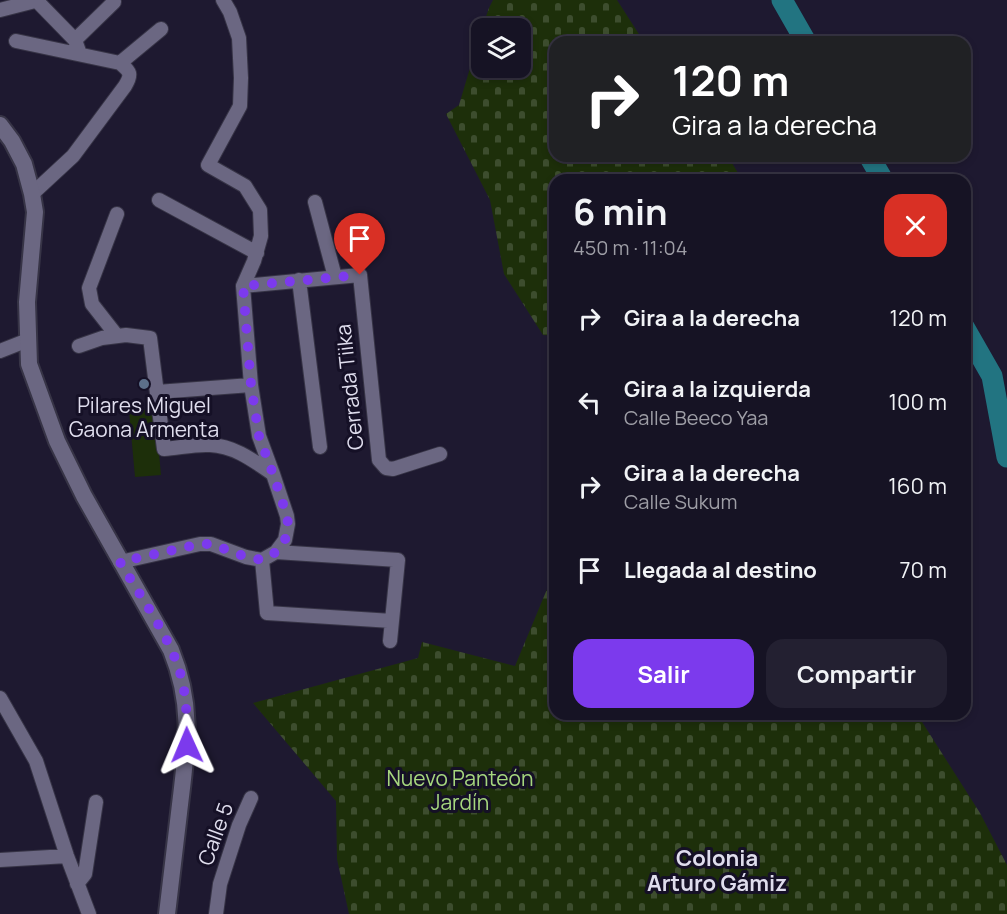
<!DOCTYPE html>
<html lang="es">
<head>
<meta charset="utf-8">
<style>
	body { margin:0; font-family:Manrope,sans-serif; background:#232031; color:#f1f3f6; height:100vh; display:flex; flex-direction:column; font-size:22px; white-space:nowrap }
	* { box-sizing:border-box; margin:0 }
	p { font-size:20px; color:#9e9ea6 }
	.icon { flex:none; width:33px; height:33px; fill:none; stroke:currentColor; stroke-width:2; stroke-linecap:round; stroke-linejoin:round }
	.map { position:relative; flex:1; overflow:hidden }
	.side { position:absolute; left:549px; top:174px; width:422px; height:546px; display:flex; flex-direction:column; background:#161324; border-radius:18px; box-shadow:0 3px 9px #0003,0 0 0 2px #353241 }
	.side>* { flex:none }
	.hud { position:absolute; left:549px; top:36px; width:422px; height:126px; border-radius:18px; box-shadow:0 3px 9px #0003,0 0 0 2px #353241; background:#202124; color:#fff; overflow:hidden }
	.fabs { position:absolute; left:471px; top:18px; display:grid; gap:12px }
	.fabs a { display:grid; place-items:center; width:60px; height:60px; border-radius:12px; background:#161324; box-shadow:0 3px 9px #0003,0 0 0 2px #353241; font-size:30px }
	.pin { position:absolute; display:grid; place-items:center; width:51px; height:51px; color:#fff; margin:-62px -26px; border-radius:50% 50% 50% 0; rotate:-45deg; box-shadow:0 0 6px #0007 }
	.pin .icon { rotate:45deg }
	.me { position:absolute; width:66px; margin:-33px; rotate:359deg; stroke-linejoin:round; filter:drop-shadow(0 0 4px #0008) }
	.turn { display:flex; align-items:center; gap:21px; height:126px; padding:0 24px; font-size:27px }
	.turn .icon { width:78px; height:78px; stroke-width:2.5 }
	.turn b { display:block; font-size:42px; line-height:51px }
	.round { display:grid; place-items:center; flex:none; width:63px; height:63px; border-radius:18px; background:#232031 }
	.head { display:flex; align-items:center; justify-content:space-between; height:102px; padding:0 24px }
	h1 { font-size:36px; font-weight:700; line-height:45px }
	.action { display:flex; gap:12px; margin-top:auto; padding:12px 24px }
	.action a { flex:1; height:69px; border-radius:18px; background:#7c3aed; color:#fff; font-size:24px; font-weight:700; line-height:69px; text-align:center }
	.action a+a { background:#232031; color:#f1f3f6 }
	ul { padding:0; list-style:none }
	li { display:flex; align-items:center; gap:18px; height:84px; padding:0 24px }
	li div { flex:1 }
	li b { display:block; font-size:22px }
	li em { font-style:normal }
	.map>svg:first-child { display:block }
</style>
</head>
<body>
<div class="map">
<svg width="1007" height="914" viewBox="0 0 1007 914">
	<defs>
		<pattern id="cemetery-stones" width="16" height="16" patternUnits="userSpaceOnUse" patternTransform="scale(1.5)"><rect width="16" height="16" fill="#1d2f0a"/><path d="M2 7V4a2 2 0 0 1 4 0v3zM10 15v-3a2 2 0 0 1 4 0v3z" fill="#3d4d2e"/></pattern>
	</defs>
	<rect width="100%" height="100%" fill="#1e1930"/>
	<!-- cemetery -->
	<path fill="url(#cemetery-stones)" d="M493,0H617L644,42H555V156H728L742,180H555V336L543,335L504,274L490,200L446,114L459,105L481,31L482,68H520V28H482L489,8Z
		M555,570V714H917L980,813L1007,865V914H349L337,859L336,801L253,703L418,658L422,642L515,666Z"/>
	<!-- garden -->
	<path fill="#1d2f0a" d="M155,409L161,475L135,477L129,411Z"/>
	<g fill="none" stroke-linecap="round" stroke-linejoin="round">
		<!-- river -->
		<path stroke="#227481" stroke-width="21" d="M782,0L806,42
			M869,156L883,180
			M964,327L992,376L1007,457"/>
		<!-- minor casing -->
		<g stroke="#373446" stroke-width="16">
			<path id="minor" d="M223,0L230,12L239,38L241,78L240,106L208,165L245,186L260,210L261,236L254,261L243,286L251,385L259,436L273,474L287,516L288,524L285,540L276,552L262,560
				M37,1L75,40L80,54
				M0,10L39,0
				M75,40L114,2
				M16,41L120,63C129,71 133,73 125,86L73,156L32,194
				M120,63L161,29
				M159,200L257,253
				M315,202L335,277
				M117,214L89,288L92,304L117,336
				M299,280L320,447
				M243,286L360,275L379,460L386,468L393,469L440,454
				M79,346L102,338L126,335L150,338L164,449C179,448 195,444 210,445C235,446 254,461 273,474
				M0,351L28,340
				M157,392L251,385
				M276,552L398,560L390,641
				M262,560L267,613L392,621
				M120,562L200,544H211L246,557L262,560
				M0,698L36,761L67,856L89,914
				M0,860L67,856
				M77,884L85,874L96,802
				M216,914L220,884L239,825L251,798"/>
		</g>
		<!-- tertiary casing -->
		<g stroke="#373446" stroke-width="20">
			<path id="tertiary" d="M0,125L12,141L24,164L32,194L35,212L27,302L29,364L57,441L84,496L171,650C195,709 186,752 179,813C175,847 171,880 167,914"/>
		</g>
		<!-- minor -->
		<use href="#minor" stroke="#6b6782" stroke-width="14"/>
		<!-- tertiary -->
		<use href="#tertiary" stroke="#6b6782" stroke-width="16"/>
	</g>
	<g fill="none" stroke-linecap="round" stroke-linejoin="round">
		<!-- route -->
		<path stroke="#7c3aed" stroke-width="10" stroke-dasharray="0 18" d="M187,745C187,722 187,699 181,676C171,638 140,596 120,562L200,544H211L246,557L262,560L276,552L285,540L288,524L287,516L273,474L259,436L251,385L243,286L360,275"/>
	</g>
	<!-- markers -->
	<circle fill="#5c6f8a" stroke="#151026" stroke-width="2" cx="144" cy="384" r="6"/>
	<g text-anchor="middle" stroke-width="6" stroke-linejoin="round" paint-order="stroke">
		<!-- street labels -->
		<g font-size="21" fill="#dfdded" stroke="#151026">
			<text transform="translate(350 387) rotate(-96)" y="7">Cerrada Tiika</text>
			<text transform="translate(216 834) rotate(-70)" y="7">Calle 5</text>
		</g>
		<!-- poi labels -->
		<g font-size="21" fill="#dfdded" stroke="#151026">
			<text x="144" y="413">Pilares Miguel<tspan x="144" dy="24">Gaona Armenta</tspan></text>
		</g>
		<!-- park labels -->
		<g font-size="21" fill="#a6d77e" stroke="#151026">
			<text x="460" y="786">Nuevo Panteón<tspan x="460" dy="24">Jardín</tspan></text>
		</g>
		<!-- neighbourhood labels -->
		<g font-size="22" font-weight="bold" fill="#dfdded" stroke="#151026">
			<text x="717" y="866">Colonia<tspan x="717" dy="25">Arturo Gámiz</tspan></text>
		</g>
	</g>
</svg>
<div class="fabs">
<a><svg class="icon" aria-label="layers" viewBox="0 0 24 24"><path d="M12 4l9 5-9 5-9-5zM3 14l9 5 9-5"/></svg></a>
</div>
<div class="pin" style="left:360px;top:275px;background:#d93025"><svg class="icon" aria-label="arrive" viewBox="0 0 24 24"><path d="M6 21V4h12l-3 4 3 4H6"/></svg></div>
<svg class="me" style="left:187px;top:745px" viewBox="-20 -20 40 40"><path d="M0-17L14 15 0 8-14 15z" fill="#7c3aed" stroke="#fff" stroke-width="4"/></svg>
<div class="hud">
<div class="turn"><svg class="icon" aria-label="right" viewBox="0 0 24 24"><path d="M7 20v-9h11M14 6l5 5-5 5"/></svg><div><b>120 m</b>Gira a la derecha</div></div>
</div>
<section class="side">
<div class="head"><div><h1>6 min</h1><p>450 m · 11:04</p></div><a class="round" style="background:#d93025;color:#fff"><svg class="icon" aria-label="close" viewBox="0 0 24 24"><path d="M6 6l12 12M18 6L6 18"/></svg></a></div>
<ul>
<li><svg class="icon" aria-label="right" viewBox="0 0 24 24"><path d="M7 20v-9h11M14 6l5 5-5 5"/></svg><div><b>Gira a la derecha</b></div><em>120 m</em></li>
<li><svg class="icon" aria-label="left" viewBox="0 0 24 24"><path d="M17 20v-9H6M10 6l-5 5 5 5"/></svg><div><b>Gira a la izquierda</b><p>Calle Beeco Yaa</p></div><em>100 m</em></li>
<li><svg class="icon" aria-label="right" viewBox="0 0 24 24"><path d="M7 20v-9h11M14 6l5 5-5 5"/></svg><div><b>Gira a la derecha</b><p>Calle Sukum</p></div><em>160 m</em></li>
<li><svg class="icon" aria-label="arrive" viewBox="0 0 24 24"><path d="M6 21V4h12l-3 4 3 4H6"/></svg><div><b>Llegada al destino</b></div><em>70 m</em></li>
</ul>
<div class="action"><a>Salir</a><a>Compartir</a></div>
</section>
</div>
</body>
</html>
